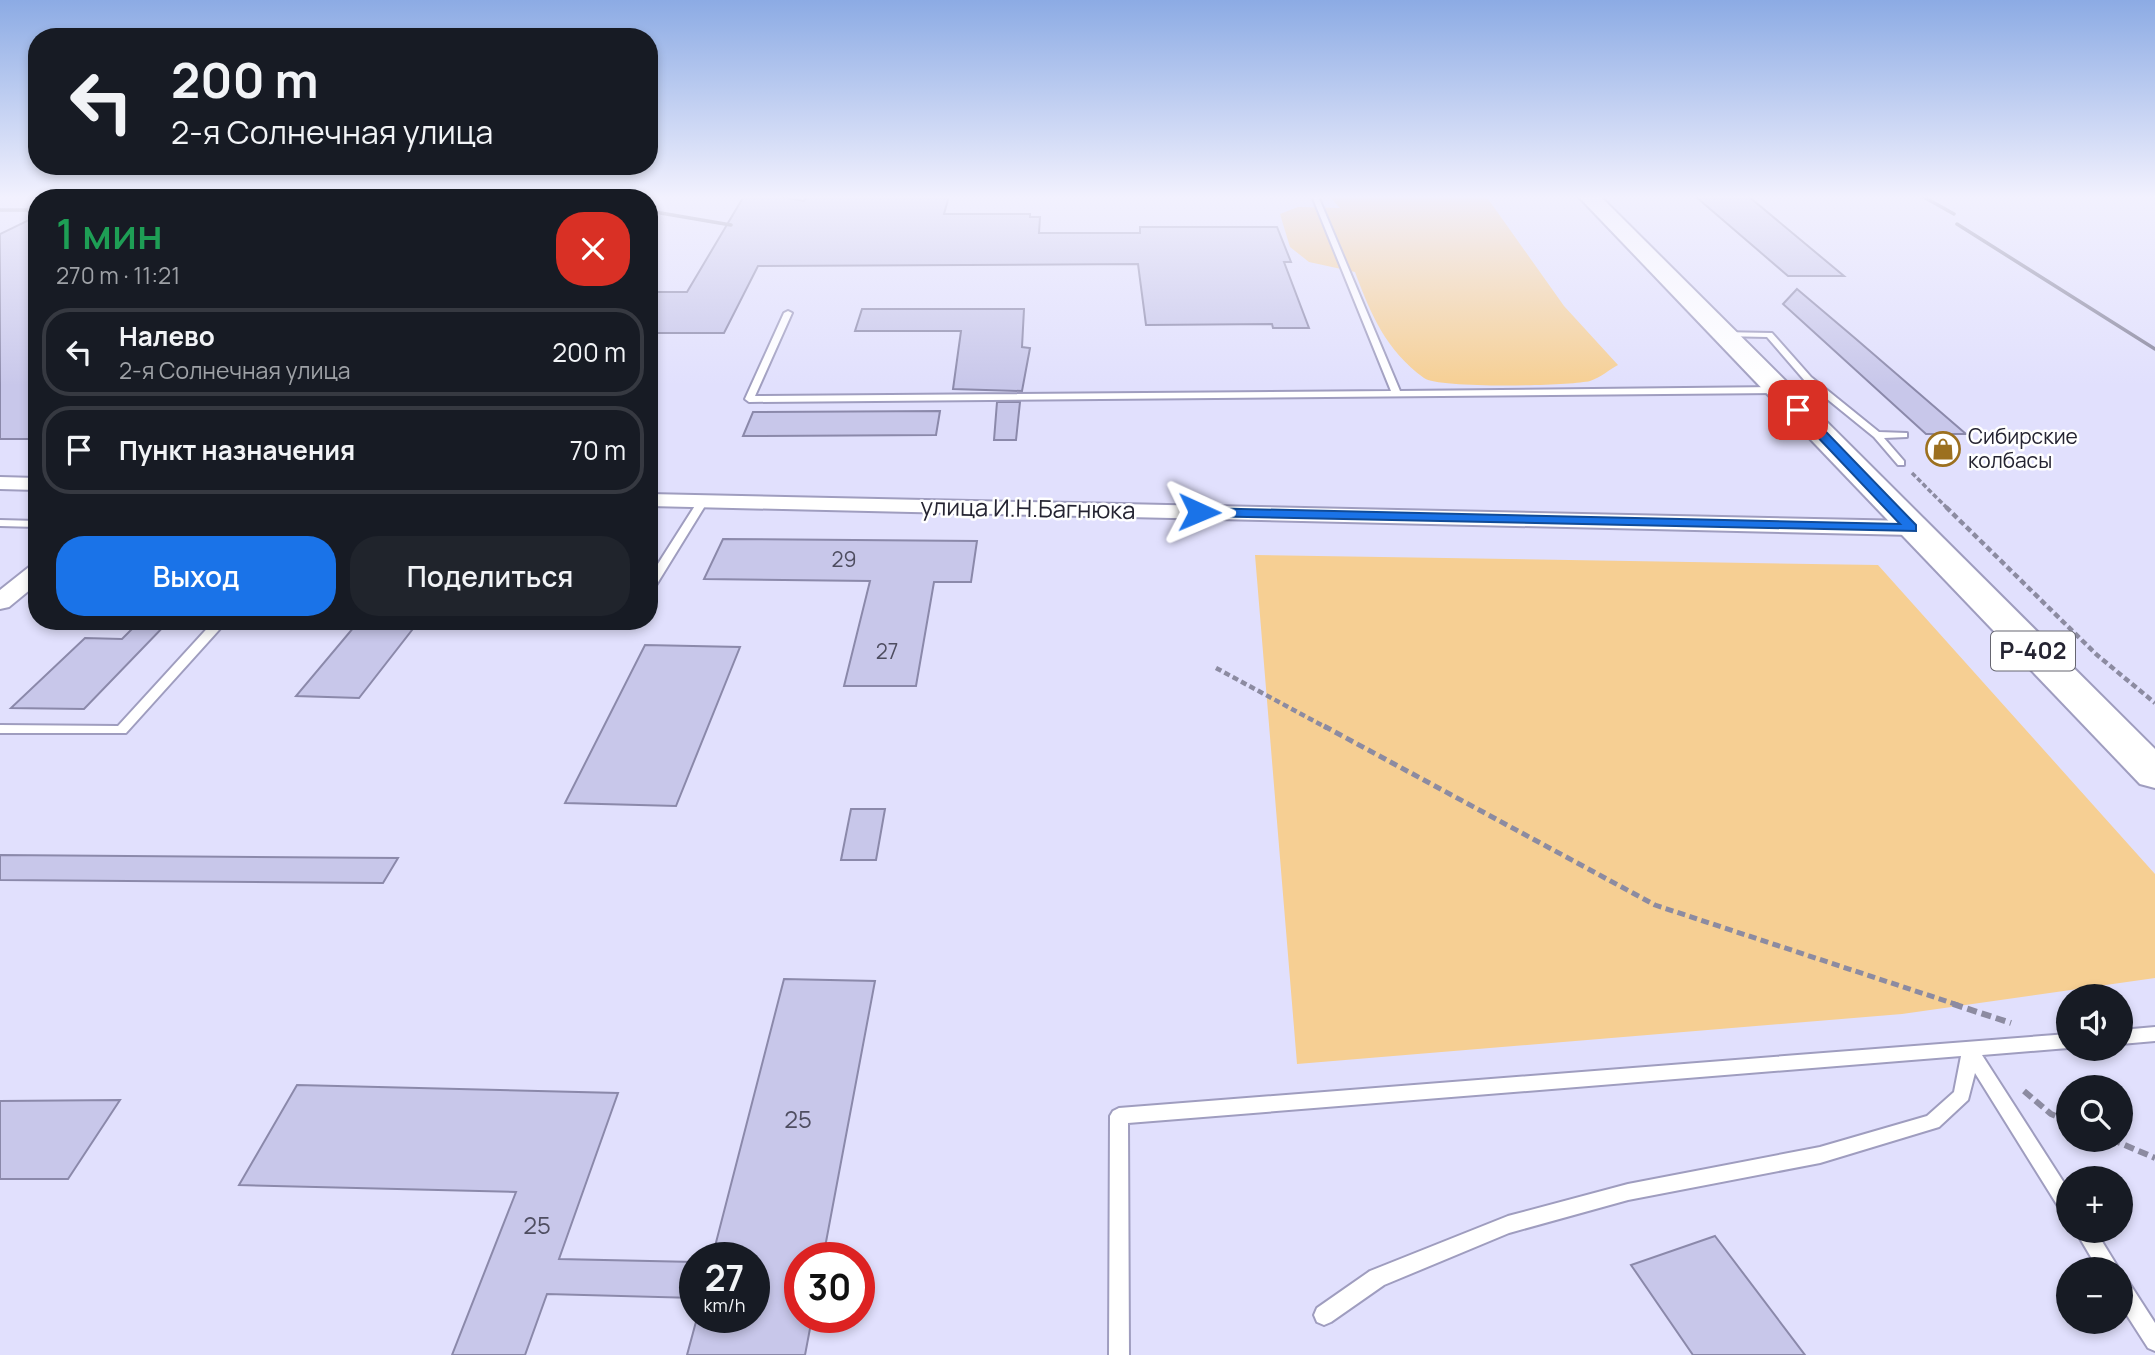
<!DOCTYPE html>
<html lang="ru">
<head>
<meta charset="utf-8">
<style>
	body { margin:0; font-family:Manrope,sans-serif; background:#20242c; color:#f1f3f6; height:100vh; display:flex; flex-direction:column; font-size:26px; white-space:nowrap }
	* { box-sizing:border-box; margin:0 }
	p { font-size:23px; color:#9ea1a6 }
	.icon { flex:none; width:38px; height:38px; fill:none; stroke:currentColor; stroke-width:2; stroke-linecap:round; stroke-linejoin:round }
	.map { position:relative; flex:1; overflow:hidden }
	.details { position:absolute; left:28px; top:189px; width:630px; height:441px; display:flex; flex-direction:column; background:#171b24; border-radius:28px; box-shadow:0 4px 10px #0003 }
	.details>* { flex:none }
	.top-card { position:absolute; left:28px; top:28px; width:630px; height:147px; border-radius:28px; box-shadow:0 4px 10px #0003; background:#171b24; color:#f1f3f6; overflow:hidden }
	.tools { position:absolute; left:2056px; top:984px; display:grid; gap:14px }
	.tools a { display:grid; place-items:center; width:77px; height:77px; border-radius:50%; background:#171b24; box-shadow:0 4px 10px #0003; font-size:35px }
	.speed { position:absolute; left:679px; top:1242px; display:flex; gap:14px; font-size:35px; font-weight:700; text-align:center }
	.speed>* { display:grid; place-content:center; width:91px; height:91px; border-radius:50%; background:#171b24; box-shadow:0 4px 10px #0003; line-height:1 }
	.speed small { font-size:18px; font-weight:400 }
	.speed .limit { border:10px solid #d22; background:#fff; color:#111 }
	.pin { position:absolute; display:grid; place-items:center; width:60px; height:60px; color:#fff; margin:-30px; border-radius:14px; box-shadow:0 4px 10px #0006 }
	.me { position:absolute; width:77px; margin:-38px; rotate:91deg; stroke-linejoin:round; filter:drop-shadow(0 0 5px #0008) }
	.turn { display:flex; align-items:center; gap:24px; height:147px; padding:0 28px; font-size:32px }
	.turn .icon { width:91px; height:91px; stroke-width:2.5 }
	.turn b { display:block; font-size:49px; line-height:60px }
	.round { display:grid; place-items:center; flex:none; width:74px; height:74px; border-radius:28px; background:#20242c }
	.head { display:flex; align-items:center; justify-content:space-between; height:119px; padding:0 28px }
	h1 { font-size:42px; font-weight:600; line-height:52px; color:#1e9e55 }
	.primary-button { display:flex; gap:14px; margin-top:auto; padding:14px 28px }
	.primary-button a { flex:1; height:80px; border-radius:28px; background:#1a73e8; color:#fff; font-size:28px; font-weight:600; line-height:80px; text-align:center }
	.primary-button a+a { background:#20242c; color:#f1f3f6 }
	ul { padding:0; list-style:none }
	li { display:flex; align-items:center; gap:21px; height:88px; margin:0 14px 10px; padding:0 14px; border:4px solid #363941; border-radius:28px }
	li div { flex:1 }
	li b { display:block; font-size:26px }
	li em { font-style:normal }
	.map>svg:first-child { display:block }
</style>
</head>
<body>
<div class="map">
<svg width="2155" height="1355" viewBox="0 0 2155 1355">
	<rect width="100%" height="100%" fill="#e1e0fd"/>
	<!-- green -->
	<path fill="#f6cf93" d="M1329,196H1486L1564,306L1618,365C1610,369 1600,378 1590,381C1569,386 1439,389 1424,378C1386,350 1371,315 1355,272L1309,262L1290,247L1280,214L1298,207L1340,208Z
		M1255,555L1878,565L2155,874V978L1902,1014L1297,1064Z"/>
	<!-- building -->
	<path fill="#c8c7ea" stroke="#8b89aa" stroke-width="2" d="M744,196H776L804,201L807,196H949L944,214H1030V217H1040L1039,233H1140V227H1277L1291,262H1284L1309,328H1273L1272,324L1146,325L1138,264L758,266L724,333H649V304L657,292H687Z
		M1695,196H1748L1844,276H1788Z
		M37,216V439H0V234Z
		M1797,289L1856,339L1966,434H1926L1783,304Z
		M862,309H1024L1022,347L1030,348L1022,391L953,389L961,331H855Z
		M997,402H1020L1016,440H994Z
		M940,411L936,435L743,436L753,412Z
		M723,539L977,541L971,582H934L916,686H844L870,581L704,579Z
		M140,621H169L84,709L11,708L85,638L122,639Z
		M359,621H419L359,698L296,696Z
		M645,645L740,647L676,806L565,803Z
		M851,809H885L876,860H841Z
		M0,855L398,858L383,883L0,880Z
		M784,979L875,981L823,1258H800V1318H812L805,1355H687L697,1318H754V1258H712Z
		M297,1085L618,1093L559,1259L695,1262V1298L547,1294L525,1355H452L516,1192L239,1185Z
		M120,1100L68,1179H0V1101Z
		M1715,1236L1805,1355H1693L1631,1265Z"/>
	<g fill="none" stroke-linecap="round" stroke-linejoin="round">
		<!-- service casing -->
		<g stroke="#9f9dbf" stroke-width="4">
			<path id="service" d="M1312,196H1318L1400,391L1777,387L1781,390L1777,393L749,402L745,399L784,313L788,311L792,313L755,396L1391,391Z
				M1719,332L1772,333L1811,377L1879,432L1907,433V437L1884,438L1904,461V465H1898L1874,437L1805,381L1767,337L1722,336H1719Z
				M703,498L708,501L655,587L649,590V578L698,501Z
				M0,520L37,521V527L0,526Z
				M214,621H227L126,733H0V725L118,726Z
				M2155,1027V1041L2121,1044V1030Z
				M2068,1034V1048L1982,1055L2068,1189V1213L2061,1211L1975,1073L1968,1100L1939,1127L1820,1163L1628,1200L1509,1233L1384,1285L1331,1322L1324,1325L1317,1322L1314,1315L1317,1308L1370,1271L1508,1216L1628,1184L1820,1147L1927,1116L1954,1092L1961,1056L1128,1123L1129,1355H1109L1110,1116L1113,1111L1119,1108Z
				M2075,1230H2095L2119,1269H2098Z
				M2121,1278L2128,1281L2155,1323V1351L2148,1348L2121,1306Z"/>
		</g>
		<!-- minor casing -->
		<g stroke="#9f9dbf" stroke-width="4">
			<path id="minor" d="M0,477L37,478V490L0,489Z
				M649,494L1912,521L1920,523L1923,528L1920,533L1912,535L649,506Z
				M37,565V584L9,607L0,609V590L29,567Z"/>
		</g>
		<!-- primary casing -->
		<g stroke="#9f9dbf" stroke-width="4">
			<path id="primary" d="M1578,196H1600L2155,749V788L2140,784Z"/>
		</g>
		<!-- path-far3 -->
		<path stroke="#8c8ba1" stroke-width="3.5" stroke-dasharray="5 2.5" stroke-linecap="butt" d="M1912,473L1948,509"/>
		<!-- path-far2 -->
		<path stroke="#8c8ba1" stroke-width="4.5" stroke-dasharray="6 3.5" stroke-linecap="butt" d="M1946,507L2097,655L2155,703
			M1216,668L1327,728"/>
		<!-- path-far1 -->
		<path stroke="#8c8ba1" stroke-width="5" stroke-dasharray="8 4.5" stroke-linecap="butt" d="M1324,726L1655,905L1958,1005"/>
		<!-- path -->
		<path stroke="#8c8ba1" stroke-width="6" stroke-dasharray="10 5" stroke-linecap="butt" d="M1953,1004L2011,1023
			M2024,1091L2051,1114L2068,1121
			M2111,1139L2155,1158"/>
		<!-- service -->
		<use href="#service" fill="#fff" fill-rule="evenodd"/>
		<!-- minor -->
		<use href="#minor" fill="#fff" fill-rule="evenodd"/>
		<!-- primary -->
		<use href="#primary" fill="#fff" fill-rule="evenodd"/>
		<!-- rail -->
		<path stroke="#86859b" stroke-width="3.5" d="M593,196L597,198
			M1922,196L1954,214
			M0,210H37
			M649,211L731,225
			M1957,224L2155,349"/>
	</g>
	<!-- sky -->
	<linearGradient id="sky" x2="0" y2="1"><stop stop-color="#8cabe4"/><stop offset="0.51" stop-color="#f2f1fe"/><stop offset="1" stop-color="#f2f1fe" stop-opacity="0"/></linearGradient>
	<rect width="2155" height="386" fill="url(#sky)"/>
	<!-- route -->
	<path fill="#1a73e8" stroke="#114b97" stroke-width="2" d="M1794,407H1802L1916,525V531L1199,516L1193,512L1199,508L1900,524L1794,412Z"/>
	<!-- icons -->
	<defs>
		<g id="shop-ring" transform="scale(1.75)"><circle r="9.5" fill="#fff" stroke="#9c701f" stroke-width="1.5"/><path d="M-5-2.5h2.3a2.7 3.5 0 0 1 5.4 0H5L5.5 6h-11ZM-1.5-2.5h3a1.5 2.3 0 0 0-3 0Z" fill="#9c701f"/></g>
	</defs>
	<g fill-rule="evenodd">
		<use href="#shop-ring" x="1943" y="449"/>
	</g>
	<g text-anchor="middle" stroke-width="5" stroke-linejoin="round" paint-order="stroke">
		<!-- far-poi labels -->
		<g font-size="21" fill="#252432" stroke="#fff" text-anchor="start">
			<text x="1968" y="444">Сибирские<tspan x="1968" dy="24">колбасы</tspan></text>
		</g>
		<!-- number labels -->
		<g font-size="21" fill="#4e4d60">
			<text x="844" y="567">29</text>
			<text x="887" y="659">27</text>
		</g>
		<!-- shield labels -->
		<rect fill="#fff" stroke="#666670" stroke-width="2" x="1991" y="631.5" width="84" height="39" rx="5"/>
		<g font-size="23" font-weight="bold" fill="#252432">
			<text x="2033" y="659">Р-402</text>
		</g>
		<!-- street labels -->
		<g font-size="24" fill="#252432" stroke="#fff">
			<text transform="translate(1028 509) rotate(1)" y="8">улица И.Н.Багнюка</text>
		</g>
		<!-- near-number labels -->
		<g font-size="24" fill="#4e4d60">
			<text x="798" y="1128">25</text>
			<text x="537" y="1234">25</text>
		</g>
	</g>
</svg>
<div class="tools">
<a><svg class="icon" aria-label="sound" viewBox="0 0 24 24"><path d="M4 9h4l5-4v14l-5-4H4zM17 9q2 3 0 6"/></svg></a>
<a><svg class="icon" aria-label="search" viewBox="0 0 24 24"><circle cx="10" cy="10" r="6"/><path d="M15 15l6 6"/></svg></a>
<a>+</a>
<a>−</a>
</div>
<div class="speed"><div>27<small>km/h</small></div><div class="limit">30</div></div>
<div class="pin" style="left:1798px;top:410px;background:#d93025"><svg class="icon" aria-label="arrive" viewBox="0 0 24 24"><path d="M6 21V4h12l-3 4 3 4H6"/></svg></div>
<svg class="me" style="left:1199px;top:512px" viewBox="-20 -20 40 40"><path d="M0-17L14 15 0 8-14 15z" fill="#1a73e8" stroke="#fff" stroke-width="4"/></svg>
<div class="top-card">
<div class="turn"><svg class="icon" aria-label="left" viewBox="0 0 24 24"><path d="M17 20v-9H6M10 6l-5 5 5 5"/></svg><div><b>200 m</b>2-я Солнечная улица</div></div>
</div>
<section class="details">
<div class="head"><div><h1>1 мин</h1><p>270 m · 11:21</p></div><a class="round" style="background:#d93025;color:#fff"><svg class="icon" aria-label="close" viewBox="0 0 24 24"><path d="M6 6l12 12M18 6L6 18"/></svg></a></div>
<ul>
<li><svg class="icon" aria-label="left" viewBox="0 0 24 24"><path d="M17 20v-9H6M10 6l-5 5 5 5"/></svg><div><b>Налево</b><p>2-я Солнечная улица</p></div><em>200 m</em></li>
<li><svg class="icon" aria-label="arrive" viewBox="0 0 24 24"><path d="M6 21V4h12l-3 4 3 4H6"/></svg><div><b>Пункт назначения</b></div><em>70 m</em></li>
</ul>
<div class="primary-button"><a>Выход</a><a>Поделиться</a></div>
</section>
</div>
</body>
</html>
